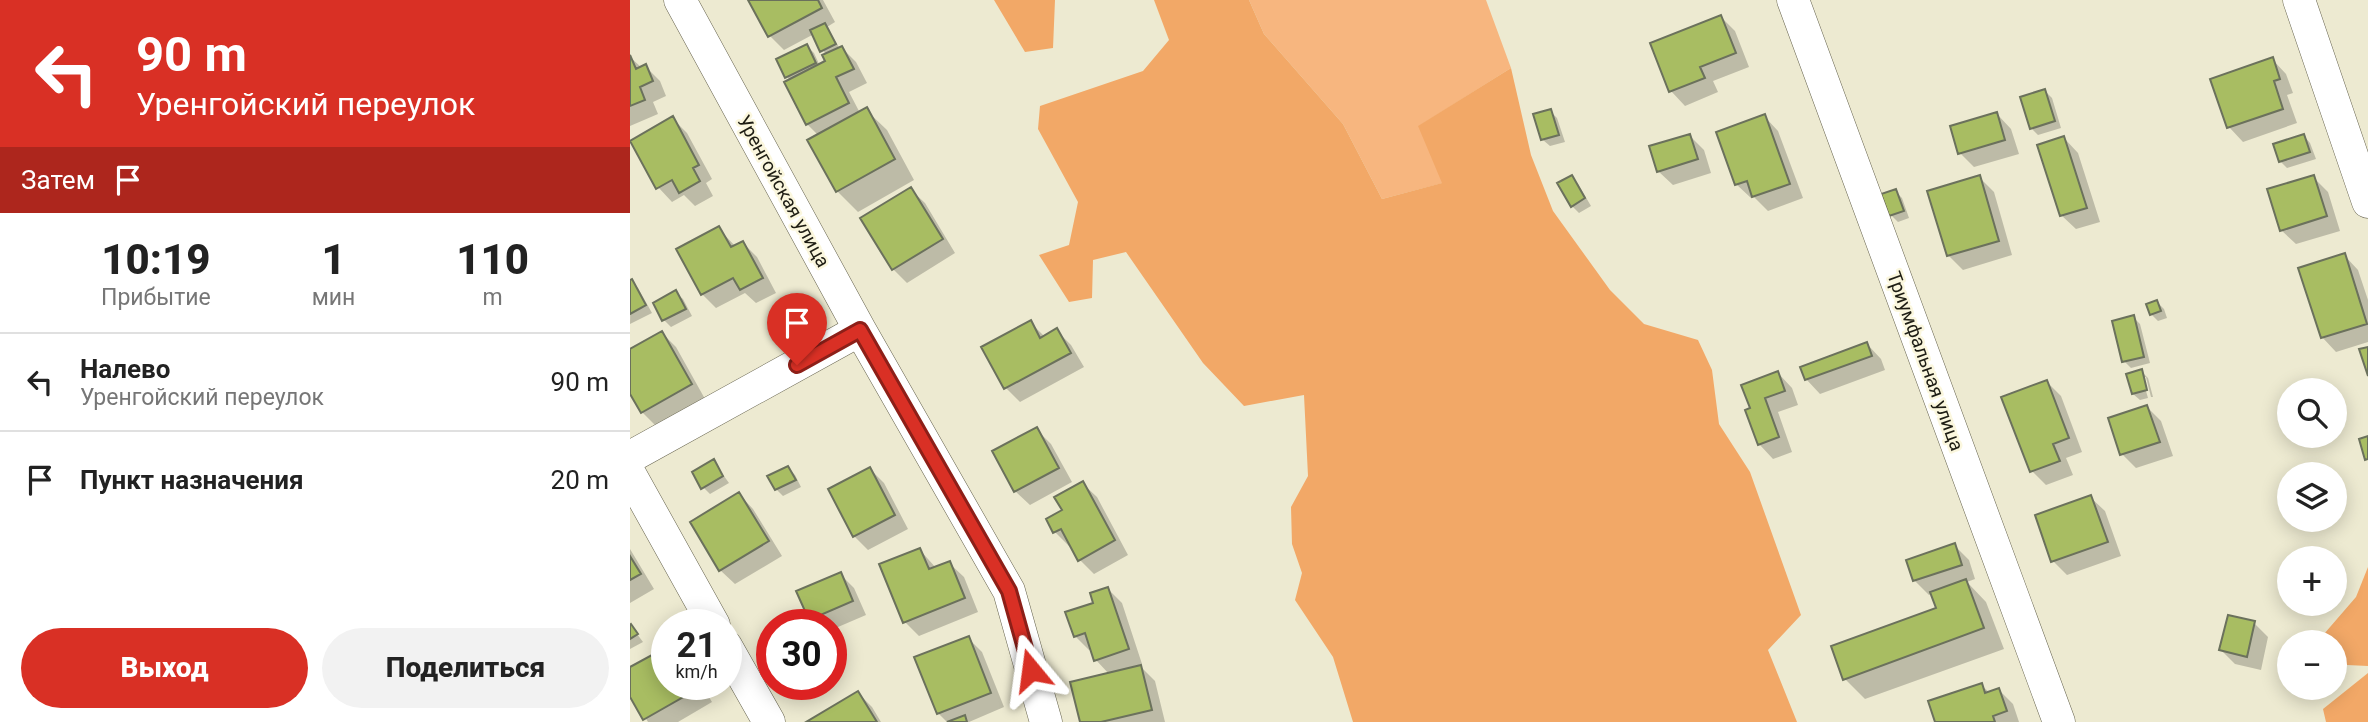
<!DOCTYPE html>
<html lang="ru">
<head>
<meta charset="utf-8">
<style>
	body { margin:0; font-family:Roboto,sans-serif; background:#f2f2f2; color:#222; height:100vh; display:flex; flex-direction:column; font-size:26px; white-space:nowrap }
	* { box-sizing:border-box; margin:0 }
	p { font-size:23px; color:#767676 }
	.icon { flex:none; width:38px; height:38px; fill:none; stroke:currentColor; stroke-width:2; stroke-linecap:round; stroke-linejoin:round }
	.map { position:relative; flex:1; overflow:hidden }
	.sheet { display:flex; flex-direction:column; background:#fff; width:630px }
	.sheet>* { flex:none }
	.top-card { background:#d93025; color:#fff; overflow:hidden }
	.buttons { position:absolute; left:1647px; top:378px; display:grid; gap:14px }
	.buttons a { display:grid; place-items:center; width:70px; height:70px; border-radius:50%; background:#fff; box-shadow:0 4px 18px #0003; font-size:35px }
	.speed { position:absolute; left:21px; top:609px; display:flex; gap:14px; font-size:35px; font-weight:700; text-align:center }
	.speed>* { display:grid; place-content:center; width:91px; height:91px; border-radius:50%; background:#fff; box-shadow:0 4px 18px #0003; line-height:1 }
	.speed small { font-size:18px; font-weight:400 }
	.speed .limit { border:10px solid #d22; background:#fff; color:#111 }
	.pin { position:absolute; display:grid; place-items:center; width:60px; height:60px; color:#fff; margin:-72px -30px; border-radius:50% 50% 50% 0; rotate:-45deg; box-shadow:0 0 7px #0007 }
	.pin .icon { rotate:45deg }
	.me { position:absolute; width:77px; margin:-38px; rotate:344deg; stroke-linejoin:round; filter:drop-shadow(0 0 5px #0008) }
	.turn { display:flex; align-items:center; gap:24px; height:147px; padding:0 21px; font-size:32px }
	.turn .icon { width:91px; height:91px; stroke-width:2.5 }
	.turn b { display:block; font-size:49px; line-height:60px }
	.then { display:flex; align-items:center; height:66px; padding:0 21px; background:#0003; gap:14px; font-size:26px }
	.eta { display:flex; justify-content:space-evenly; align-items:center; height:119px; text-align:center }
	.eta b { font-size:42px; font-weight:800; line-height:49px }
	.button { display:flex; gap:14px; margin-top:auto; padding:14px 21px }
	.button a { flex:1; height:80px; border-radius:42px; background:#d93025; color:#fff; font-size:28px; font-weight:800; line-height:80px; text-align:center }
	.button a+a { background:#f2f2f2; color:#222 }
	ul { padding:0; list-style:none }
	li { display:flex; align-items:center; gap:21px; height:98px; padding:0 21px; border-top:2px solid #e0e0e0 }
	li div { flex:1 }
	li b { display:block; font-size:26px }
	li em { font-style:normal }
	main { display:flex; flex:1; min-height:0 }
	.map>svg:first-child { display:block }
</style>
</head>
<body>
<main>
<section class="sheet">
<div class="top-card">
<div class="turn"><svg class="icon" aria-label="left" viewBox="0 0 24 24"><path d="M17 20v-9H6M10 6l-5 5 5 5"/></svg><div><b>90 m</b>Уренгойский переулок</div></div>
<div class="then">Затем<svg class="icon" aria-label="arrive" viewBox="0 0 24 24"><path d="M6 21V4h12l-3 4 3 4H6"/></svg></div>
</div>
<div class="eta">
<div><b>10:19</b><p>Прибытие</p></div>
<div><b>1</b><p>мин</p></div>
<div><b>110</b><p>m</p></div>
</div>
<ul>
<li><svg class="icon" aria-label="left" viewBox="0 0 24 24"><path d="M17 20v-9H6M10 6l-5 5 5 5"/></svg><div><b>Налево</b><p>Уренгойский переулок</p></div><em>90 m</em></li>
<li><svg class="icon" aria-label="arrive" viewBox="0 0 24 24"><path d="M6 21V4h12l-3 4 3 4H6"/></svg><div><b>Пункт назначения</b></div><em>20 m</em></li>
</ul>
<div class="button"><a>Выход</a><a>Поделиться</a></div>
</section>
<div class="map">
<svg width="1738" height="722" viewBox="0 0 1738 722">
	<rect width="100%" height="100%" fill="#edead1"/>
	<!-- green -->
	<path fill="#f7b67f" d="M619,0H856L881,68L789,126L813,183L752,199L713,124L634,34Z"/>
	<!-- forest -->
	<path fill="#f2a867" d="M364,0H425L423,48L395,52Z
		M524,0H619L634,34L713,124L752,199L812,183L788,126L881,68L901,155L923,211L980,290L1014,324L1068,340L1082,370L1089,424L1120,472L1171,615L1138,650L1167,722H723L703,657L665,600L672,573L662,544L661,507L678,476L674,395L614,406L573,363L496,252L463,260L462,298L439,302L409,255L439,245L448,202L408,129L410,106L513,71L539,40Z
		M1738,567V666L1717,665L1705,648L1704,642H1700L1694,634L1726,597Z
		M1738,673V722H1696L1693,709Z"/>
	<!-- shadow -->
	<path fill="#0003" d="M120,0H193L205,22L197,27L210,49L212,48L226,62L237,83L219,92L230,113L236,110L257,130L284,180L228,212L207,191L189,136L177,124L160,81L148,60L177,46L184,53L190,66L198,62L196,55L184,34L154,50L140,36Z
		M1091,17L1105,31L1119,67L1083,81L1088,92L1055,106L1041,91Z
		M0,57L12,68L16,67L30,81L36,96L23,102L28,114L0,126Z
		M1642,59L1656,74L1663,93L1657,95L1667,123L1613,142L1599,127Z
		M1415,91L1422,98L1431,128L1408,135L1401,128Z
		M920,111L927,118L935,142L920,146L913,140L905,115Z
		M1367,114L1381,129L1389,154L1344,167L1330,153Z
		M1134,116L1148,131L1173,198L1138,211L1124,197L1121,198L1106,184Z
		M43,119L57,133L82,179L76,183L83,196L65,206L54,195L42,202L28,187Z
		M1060,136L1074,150L1081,173L1043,185L1028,171Z
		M1674,136L1680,143L1686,159L1657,168L1650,161Z
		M1434,138L1448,153L1470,222L1446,229L1431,215Z
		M942,177L948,184L961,206L949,213L942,206Z
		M1349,177L1364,192L1382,255L1333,270L1318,255Z
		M1683,177L1698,192L1710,231L1666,244L1651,230Z
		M280,189L295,203L325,253L277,283L263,269Z
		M1265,191L1272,198L1279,218L1268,222L1261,215Z
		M89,229L106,247L113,243L127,257L146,293L126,303L115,293L86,308L72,294Z
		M1714,255L1728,270L1738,300V342L1706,352L1692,337Z
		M1,281L8,288L22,313L0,324Z
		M46,293L53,299L62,316L41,327L34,320L25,304Z
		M1527,302L1534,309L1537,318L1528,321L1521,314Z
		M1503,317L1510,324L1520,363L1501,368L1494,361Z
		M400,322L415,337L427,331L441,345L454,367L390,402L376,388Z
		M32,333L46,347L75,399L27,427L12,412L0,390V351Z
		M1237,344L1251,359L1255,370L1190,394L1176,379Z
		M1511,371L1518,378L1523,397H1521L1516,377H1512L1518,398L1510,400L1503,394Z
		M1148,373L1162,388L1168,405L1148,412L1162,452L1143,459L1129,444L1122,409Z
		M1417,382L1431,396L1452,452L1436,458L1443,475L1416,485L1402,471Z
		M1517,407L1531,421L1543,456L1506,468L1492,454Z
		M407,430L421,444L442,482L400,505L385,491Z
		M83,461L99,483L80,494L73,487Z
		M158,468L165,475L171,487L153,496L146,489Z
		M240,469L254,483L278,529L238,550L224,536Z
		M452,483L467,497L498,555L464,574L450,560L442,545L439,546L425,532L434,511Z
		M109,494L123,509L152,556L105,584L90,570L62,523Z
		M1460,497L1475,511L1491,556L1437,575L1423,561Z
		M1324,545L1339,560L1345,579L1337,582L1356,602L1374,649L1235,699L1215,679L1308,609L1302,593L1299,595L1284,580Z
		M0,549L24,589L0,603Z
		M290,550L306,568L319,563L334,577L348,612L289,636L275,622Z
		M210,574L224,588L236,615L201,630V625H186L180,619Z
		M478,589L492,603L512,664L509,665L525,681L535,722H452L479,674L466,660L462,649L459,650L445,636Z
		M1624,623L1638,637L1631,670L1605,664L1591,650Z
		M1,626L13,642L0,649V627Z
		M338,638L352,652L374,707L339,722H317L308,713Z
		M31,652L37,658V684H71L82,702L48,722H18L0,693V669Z
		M1351,685L1360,693L1369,690L1383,704L1389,722H1307Z
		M228,693L242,707L251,722H179Z"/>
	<!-- building -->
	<path fill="#a8bd62" stroke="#6b715c" stroke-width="2" d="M118,0H188L192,8L138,37Z
		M1091,15L1106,53L1070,67L1075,78L1039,92L1020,43Z
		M195,23L206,44L190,52L180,30Z
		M177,44L186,63L155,78L146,59Z
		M212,46L224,69L206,77L219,103L176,125L154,82L195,61L192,55Z
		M0,55L6,69L16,64L23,81L10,87L15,100L0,106Z
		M1643,57L1650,79L1644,81L1653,109L1597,128L1580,79Z
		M1415,89L1425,121L1400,129L1390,97Z
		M237,107L265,159L206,192L177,140Z
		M921,109L929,135L911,140L903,114Z
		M1367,112L1375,140L1328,154L1320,126Z
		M1135,114L1160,184L1122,197L1117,181L1105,185L1086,132Z
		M43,116L69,165L63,168L70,181L49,193L42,180L26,189L0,141Z
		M1060,134L1068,159L1027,172L1019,146Z
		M1674,134L1680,152L1649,162L1643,144Z
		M1434,136L1457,208L1430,216L1407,145Z
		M942,175L955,198L941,207L927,183Z
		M1350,175L1369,241L1317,256L1297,191Z
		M1684,175L1697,216L1650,231L1637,189Z
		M281,187L313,239L262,270L230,218Z
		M1266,189L1274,211L1259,216L1251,194Z
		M89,226L101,247L113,241L133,278L110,290L103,278L71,295L46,249Z
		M1715,253L1737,324L1691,338L1668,268Z
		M2,279L16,305L0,314V280Z
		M46,290L56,309L32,321L23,303Z
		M1527,300L1531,311L1520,315L1516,304Z
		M1504,315L1514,357L1492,362L1482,321Z
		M401,320L410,338L427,328L441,353L374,389L351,347Z
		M32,331L62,384L11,413L0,394V349Z
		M1237,342L1242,356L1175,380L1170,367Z
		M1738,347V376L1729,349Z
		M1512,369L1517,390L1502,394L1496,374Z
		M1148,371L1155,391L1135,398L1149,437L1128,445L1115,410L1120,408L1111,385Z
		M1417,380L1439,438L1423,444L1430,461L1400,472L1371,397Z
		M1517,405L1530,442L1490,455L1478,418Z
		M407,427L429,468L384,492L362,451Z
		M1738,436V459L1735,460L1729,439Z
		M84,459L93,476L71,489L62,472Z
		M158,466L166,480L145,490L137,476Z
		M240,467L265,515L223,537L198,489Z
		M453,481L485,540L448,561L431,529L423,533L416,519L432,510L424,497Z
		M109,492L139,541L89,571L60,522Z
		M1461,495L1478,542L1421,562L1405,515Z
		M1325,543L1332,565L1283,581L1276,560Z
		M290,548L299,569L320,561L335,598L273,623L249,564Z
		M0,556L11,574L0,580Z
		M211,572L223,601L179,620L166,591Z
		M1336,579L1354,628L1213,680L1201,646L1306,608L1300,592Z
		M478,587L499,649L464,661L455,633L444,637L435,612L463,603L460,593Z
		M1598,615L1625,621L1617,657L1589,650Z
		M1,624L8,634L0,639V625Z
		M339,636L361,693L307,714L284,657Z
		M31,650L37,660V684H67L69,688L13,720L0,697V667Z
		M511,665L522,710L471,722H450L440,682Z
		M1352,683L1355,693L1369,688L1377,711L1363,716L1365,722H1305L1298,701Z
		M228,691L247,722H176Z
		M335,715L337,722H317Z"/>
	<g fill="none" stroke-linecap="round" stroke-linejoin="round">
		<!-- minor casing -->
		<g stroke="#66634e" stroke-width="33">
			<path id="minor" d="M50,0L230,330L379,591L416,722
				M1163,0L1429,722
				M1669,0L1738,202
				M0,457L230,330
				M0,474L84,625
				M96,646L139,722"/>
		</g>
		<!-- minor -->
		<use href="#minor" stroke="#fff" stroke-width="32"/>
	</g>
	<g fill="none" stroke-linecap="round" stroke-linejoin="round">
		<!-- route casing -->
		<g stroke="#8d1f18" stroke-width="18">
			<path id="route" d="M167,365L230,330L379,591L401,670"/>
		</g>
		<!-- route -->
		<use href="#route" stroke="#d93025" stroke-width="12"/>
	</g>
	<g text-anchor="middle" stroke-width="5" stroke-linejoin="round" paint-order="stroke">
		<!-- street labels -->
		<g font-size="19" fill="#1e1d14" stroke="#fbf7de">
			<text transform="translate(154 191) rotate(61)" y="7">Уренгойская улица</text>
			<text transform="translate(1296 361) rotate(70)" y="7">Триумфальная улица</text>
		</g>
	</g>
</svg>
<div class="buttons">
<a><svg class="icon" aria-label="search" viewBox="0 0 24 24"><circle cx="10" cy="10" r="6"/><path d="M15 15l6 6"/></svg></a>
<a><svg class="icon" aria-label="layers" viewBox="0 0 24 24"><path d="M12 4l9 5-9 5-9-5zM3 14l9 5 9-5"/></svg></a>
<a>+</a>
<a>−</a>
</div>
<div class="speed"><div>21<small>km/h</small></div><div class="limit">30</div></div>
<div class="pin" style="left:167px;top:365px;background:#d93025"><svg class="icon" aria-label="arrive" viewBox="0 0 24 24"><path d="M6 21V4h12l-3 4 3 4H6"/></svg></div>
<svg class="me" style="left:401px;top:670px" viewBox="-20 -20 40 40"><path d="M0-17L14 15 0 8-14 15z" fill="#d93025" stroke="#fff" stroke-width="4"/></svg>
</div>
</main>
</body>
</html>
